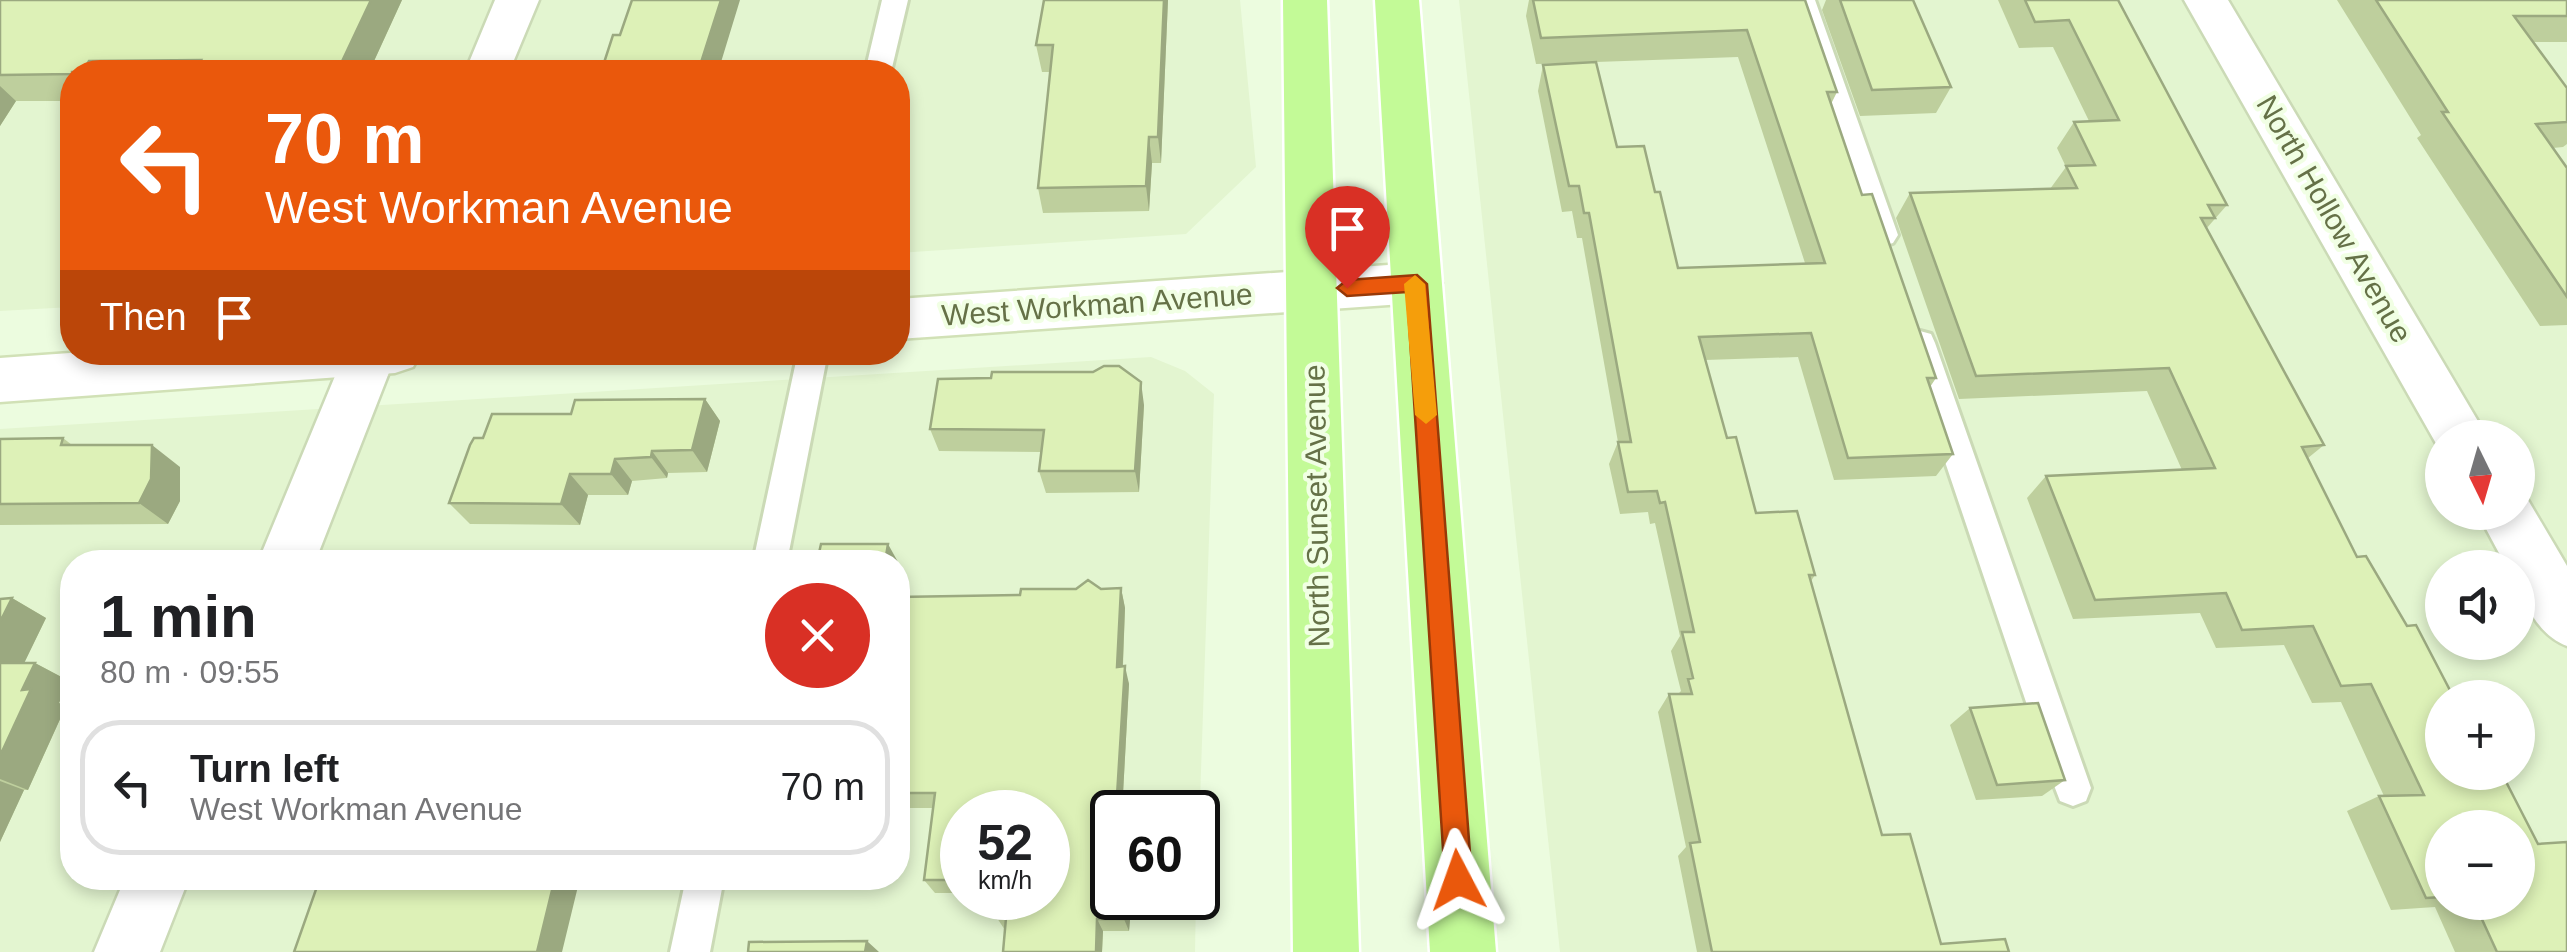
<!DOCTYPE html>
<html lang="en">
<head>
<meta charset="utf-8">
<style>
	body { margin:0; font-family:Arial,sans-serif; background:#f2f2f2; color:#202124; height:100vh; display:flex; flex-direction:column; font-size:38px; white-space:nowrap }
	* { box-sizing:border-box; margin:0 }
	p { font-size:32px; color:#757577 }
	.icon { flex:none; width:55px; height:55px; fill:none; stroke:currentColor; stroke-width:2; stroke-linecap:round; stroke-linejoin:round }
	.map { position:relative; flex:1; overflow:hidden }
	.sheet { position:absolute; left:60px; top:550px; width:850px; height:340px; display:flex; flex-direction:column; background:#fff; border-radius:40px; box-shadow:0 5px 15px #0003 }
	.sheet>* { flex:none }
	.guide { position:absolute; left:60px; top:60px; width:850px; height:305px; border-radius:40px; box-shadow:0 5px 15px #0003; background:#ea580c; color:#fff; overflow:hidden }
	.needle { width:65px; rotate:175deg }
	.controls { position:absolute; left:2425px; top:420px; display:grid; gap:20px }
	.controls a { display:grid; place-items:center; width:110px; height:110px; border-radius:50%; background:#fff; box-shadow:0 5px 15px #0003; font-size:50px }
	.speed { position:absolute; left:940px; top:790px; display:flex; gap:20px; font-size:50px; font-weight:700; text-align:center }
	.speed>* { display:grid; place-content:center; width:130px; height:130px; border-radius:50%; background:#fff; box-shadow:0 5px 15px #0003; line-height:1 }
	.speed small { font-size:25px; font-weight:400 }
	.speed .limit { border:5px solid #111; border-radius:15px; background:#fff; color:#111 }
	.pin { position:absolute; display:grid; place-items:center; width:85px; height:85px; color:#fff; margin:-102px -42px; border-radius:50% 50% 50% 0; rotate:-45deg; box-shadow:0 0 10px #0007 }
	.pin .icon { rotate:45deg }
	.me { position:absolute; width:110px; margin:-55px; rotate:356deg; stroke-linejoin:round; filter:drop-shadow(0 0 8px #0008) }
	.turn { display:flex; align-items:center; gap:35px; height:210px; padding:0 40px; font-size:45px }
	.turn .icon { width:130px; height:130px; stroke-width:2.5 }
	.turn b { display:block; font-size:70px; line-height:85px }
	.then { display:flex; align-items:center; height:95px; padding:0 40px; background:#0003; gap:20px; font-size:38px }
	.round { display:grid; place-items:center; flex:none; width:105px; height:105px; border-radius:52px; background:#f2f2f2 }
	.head { display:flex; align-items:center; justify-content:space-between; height:170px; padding:0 40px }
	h1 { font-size:60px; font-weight:700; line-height:75px }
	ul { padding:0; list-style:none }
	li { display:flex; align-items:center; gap:30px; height:135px; margin:0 20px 15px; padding:0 20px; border:5px solid #e0e0e0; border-radius:40px }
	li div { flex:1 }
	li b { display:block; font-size:38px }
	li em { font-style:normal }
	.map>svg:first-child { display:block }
</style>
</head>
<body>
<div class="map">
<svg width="2567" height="952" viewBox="0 0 2567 952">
	<rect width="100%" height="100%" fill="#ecfcdf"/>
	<!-- residential -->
	<path fill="#e3f5d0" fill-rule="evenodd" d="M0,0H1240L1256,167L1186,234L898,253V72H72V307L0,311Z
		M1459,0H2567V952H1560ZM2442,438H2518V512H2442ZM2442,568H2518V642H2442ZM2442,698H2518V772H2442ZM2442,828H2518V902H2442Z
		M1151,357L1185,371L1214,394L1198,858V812H1112V898H1196L1195,952H0V429ZM72,562H898V878H72ZM962,812H1048V898H962Z"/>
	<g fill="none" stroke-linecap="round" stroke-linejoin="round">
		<!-- lane casing -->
		<g stroke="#cbdab6" stroke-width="6">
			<path id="lane" d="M882,0H908L891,72H865Z
				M1789,0H1815L1898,235L1893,243L1883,246L1873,243L1868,235Z
				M1920,331L1931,334L1935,343L2091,788L2086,801L2073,806L2060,801L2055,788L1905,343L1909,334Z
				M798,352H828L787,562H753Z
				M686,878H724L710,952H670Z"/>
		</g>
		<!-- street casing -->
		<g stroke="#cbdab6" stroke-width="5">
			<path id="street" d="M495,0H539L509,72H465Z
				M2184,0H2228L2488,438H2442V454Z
				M345,352H397L315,562H258Z
				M2518,492L2525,495L2567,566V646C2538,635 2518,599 2518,568H2507L2477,512H2518Z
				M125,878H189L160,952H94Z"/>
		</g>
		<!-- secondary casing -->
		<g stroke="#d1e1b6" stroke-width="5">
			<path id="secondary" d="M1417,263L1435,269L1442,283L1435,297L1417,303L898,339V299Z
				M84,352H421L413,367L395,373L0,402V358Z"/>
		</g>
		<!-- primary casing -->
		<g stroke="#fff" stroke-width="5">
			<path id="primary" d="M1283,0H1327L1359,952H1293Z
				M1375,0H1419L1496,952H1430Z"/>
		</g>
		<!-- lane -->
		<use href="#lane" fill="#fff" fill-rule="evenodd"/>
		<!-- street -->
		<use href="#street" fill="#fff" fill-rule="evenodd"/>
		<!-- secondary -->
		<use href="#secondary" fill="#fff" fill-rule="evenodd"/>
		<!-- primary -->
		<use href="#primary" fill="#c3fa97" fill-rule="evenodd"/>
	</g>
	<!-- wall -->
	<path fill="#becf9d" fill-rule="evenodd" d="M0,0H402L369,72H72V101H16L0,126Z
		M1044,0H1168L1161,163H1152L1149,211L1043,213L1038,188L1050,72H1042L1036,45Z
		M1529,0H1805L1837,92L1831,104L1862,195L1936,378L1930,387L1953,454L1936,476L1834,480L1798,357L1705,360L1727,438L1756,513L1815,575L1811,581L1882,835L1941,944L2009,952H1697L1678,856L1686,847L1658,712L1669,694H1678L1681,691L1671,651L1680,636L1655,523L1650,524L1648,512L1620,514L1609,464L1618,442L1582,238H1577L1572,211L1562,212L1538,91L1543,65L1577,63L1536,64L1526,16ZM1738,57L1805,263L1678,268L1655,192L1617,147L1596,62Z
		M1826,0H1913L1951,87L1936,113L1860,116L1822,10Z
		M1998,0H2118L2227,205L2206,229L2324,445L2308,458L2357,557L2567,952H2455L2435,907L2391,910L2347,811L2379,796H2384L2341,702L2312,703L2284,645L2216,648L2200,613L2073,619L2027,498L2046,476L2182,470L2147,391L1959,399L1896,218L1910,193L2050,189L2066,167L2057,148L2074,122L2089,121L2053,47L2019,48ZM2442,828L2518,902H2442Z
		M2337,0H2567V42H2533L2567,88V144L2563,147L2553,148L2567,168V325L2540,326L2417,138L2421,135Z
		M705,399L720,421L707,472L668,473L667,478L632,481L628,495H588L580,525L470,524L449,503L483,438L571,414Z
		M1144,405L1139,492L1046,493L1039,471L1041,452L939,451L930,429Z
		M63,438L72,445L180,467V501L168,524L0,525V439Z
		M1121,588L1125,608L1123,666L1129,684L1122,812H1112V898H1132L1129,931H1103L1102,952H1003L1005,930L997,918L1048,898L962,812V893H935L924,880L933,808H898V597L1020,595Z
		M12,598L46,618L24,663H35L69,681L59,703L66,706L28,790H24L0,842V599Z
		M1970,708L2065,780L2042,796L1976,800L1950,725Z"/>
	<!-- shaded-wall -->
	<path fill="#9ba980" d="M371,0H402L369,72H337Z
		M721,0H740L718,72H698Z
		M1164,0H1168L1161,163L1158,137Z
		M89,61L100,72H82Z
		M0,86L16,101L0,126Z
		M1149,137L1152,163L1149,211L1146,186Z
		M1141,382L1144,405L1139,492L1135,471Z
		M705,399L720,421L707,472L692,450Z
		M152,445L180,467V501L168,524L139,503Z
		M652,451L668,473L667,478L651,457Z
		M615,459L632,481L628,495L611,474Z
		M570,474L588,495L580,525L561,504Z
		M888,544L898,562H885Z
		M1121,588L1125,608L1122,684L1117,667Z
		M12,598L46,618L15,682L0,675V622Z
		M35,663L69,681L59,703L66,706L28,790L0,779V756L22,690Z
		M1125,666L1129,684L1122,812H1116Z
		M0,781L24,790L0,842Z
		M555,878H580L562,952H537Z
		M1126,898H1132L1129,931L1124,919Z
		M1097,919L1103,931L1102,952H1096Z
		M867,941L879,952H865Z"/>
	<!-- building -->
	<path fill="#ddf1b7" stroke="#9ba980" stroke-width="2.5" d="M0,0H371L337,72H194L201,60L89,61L82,72H72V74L0,75Z
		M632,0H721L698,72H601L613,35H620Z
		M1044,0H1164L1158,137H1149L1146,186L1038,188L1053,45H1036Z
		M1533,0H1805L1837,92H1827L1862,195L1872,194L1936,378H1927L1953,454L1848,458L1811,333L1699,337L1727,438L1736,437L1756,513L1797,511L1815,575H1809L1882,835L1910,834L1941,944L2005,939L2009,952H1712L1690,843L1700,842L1669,694H1692L1688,679L1693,678L1682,632H1694L1665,502L1660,503L1657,491L1628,492L1618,442H1631L1589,213H1584L1579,186H1569L1543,65L1596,62L1617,147L1644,146L1655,192H1660L1678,268L1825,263L1747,30L1541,38Z
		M1840,0H1913L1951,87L1872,90Z
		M2025,0H2118L2227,205H2208L2215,218H2201L2324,445L2302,447L2357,557L2366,556L2407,626L2416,625L2454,698H2442V772H2501L2538,844L2567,842V952H2497L2474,902H2518V828H2442V897L2426,898L2379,796L2424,795L2371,684L2341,686L2313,626L2242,630L2226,593L2095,600L2046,476L2215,468L2169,368L1976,376L1910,193L2077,188L2066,166L2095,165L2074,122L2119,120L2069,20L2035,22Z
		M2376,0H2567V16H2514L2567,88V122L2536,124L2567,168V297L2442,112H2448Z
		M1104,366H1119L1141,382L1135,471H1039L1044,430L930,429L938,379L991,378L992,372H1093Z
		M705,399L692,450L652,451L651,457L615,459L611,474H570L561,504L449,503L470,445L474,438H483L492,414H571L575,400Z
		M63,438L61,445H152L151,479L139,503L0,504V439Z
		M821,544H888L885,562H817Z
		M1088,580L1101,589L1121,588L1117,667L1125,666L1116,812H1112V898H1126L1124,919H1097L1096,952H1003L1006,918H997L999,898H1048V812H962V880H924L935,793H898V597L1020,595L1021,589H1076Z
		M12,598L0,622V599Z
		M0,663H35L22,690L31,689L0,756Z
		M2038,703L2065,780L1997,785L1970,708Z
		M320,878H555L537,952H294Z
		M867,941L865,952H748L749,942Z"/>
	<!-- route -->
	<path fill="#ea580c" stroke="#983908" stroke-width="2.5" d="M1417,275L1427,284L1472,880L1468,889L1458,893L1449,889L1445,880L1407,292L1347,296L1337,288L1347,280Z"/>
	<!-- slow -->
	<path fill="#f59e0b" d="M1415,275L1425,284L1437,415L1426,424L1415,415L1404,284Z"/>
	<g text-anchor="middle" stroke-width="8" stroke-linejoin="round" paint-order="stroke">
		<!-- street labels -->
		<g font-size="30" fill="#657147" stroke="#f1ffe4">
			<text transform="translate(2334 219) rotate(60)" y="10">North Hollow Avenue</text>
			<text transform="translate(1097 305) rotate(-4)" y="10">West Workman Avenue</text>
			<text transform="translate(1317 506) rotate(-91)" y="10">North Sunset Avenue</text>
		</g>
	</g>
</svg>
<div class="controls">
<a><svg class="needle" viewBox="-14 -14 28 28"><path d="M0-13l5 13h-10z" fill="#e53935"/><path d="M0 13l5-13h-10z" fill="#757577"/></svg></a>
<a><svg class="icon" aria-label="sound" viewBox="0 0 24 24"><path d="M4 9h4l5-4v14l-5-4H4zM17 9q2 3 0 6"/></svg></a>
<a>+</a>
<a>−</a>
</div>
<div class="speed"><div>52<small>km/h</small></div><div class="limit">60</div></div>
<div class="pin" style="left:1347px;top:288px;background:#d93025"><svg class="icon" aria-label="arrive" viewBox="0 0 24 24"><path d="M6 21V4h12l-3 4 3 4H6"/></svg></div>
<svg class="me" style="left:1458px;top:880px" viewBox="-20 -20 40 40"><path d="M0-17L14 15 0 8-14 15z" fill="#ea580c" stroke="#fff" stroke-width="4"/></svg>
<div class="guide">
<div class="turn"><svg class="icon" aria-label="left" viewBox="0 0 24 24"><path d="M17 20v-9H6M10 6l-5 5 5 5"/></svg><div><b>70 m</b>West Workman Avenue</div></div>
<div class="then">Then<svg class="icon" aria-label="arrive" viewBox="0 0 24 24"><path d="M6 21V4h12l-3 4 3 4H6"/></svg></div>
</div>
<section class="sheet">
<div class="head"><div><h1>1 min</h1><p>80 m · 09:55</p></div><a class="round" style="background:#d93025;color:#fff"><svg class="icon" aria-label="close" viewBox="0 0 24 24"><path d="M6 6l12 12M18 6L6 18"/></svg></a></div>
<ul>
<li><svg class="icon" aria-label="left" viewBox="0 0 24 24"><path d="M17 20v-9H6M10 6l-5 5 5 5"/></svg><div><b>Turn left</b><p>West Workman Avenue</p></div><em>70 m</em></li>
</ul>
</section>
</div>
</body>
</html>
